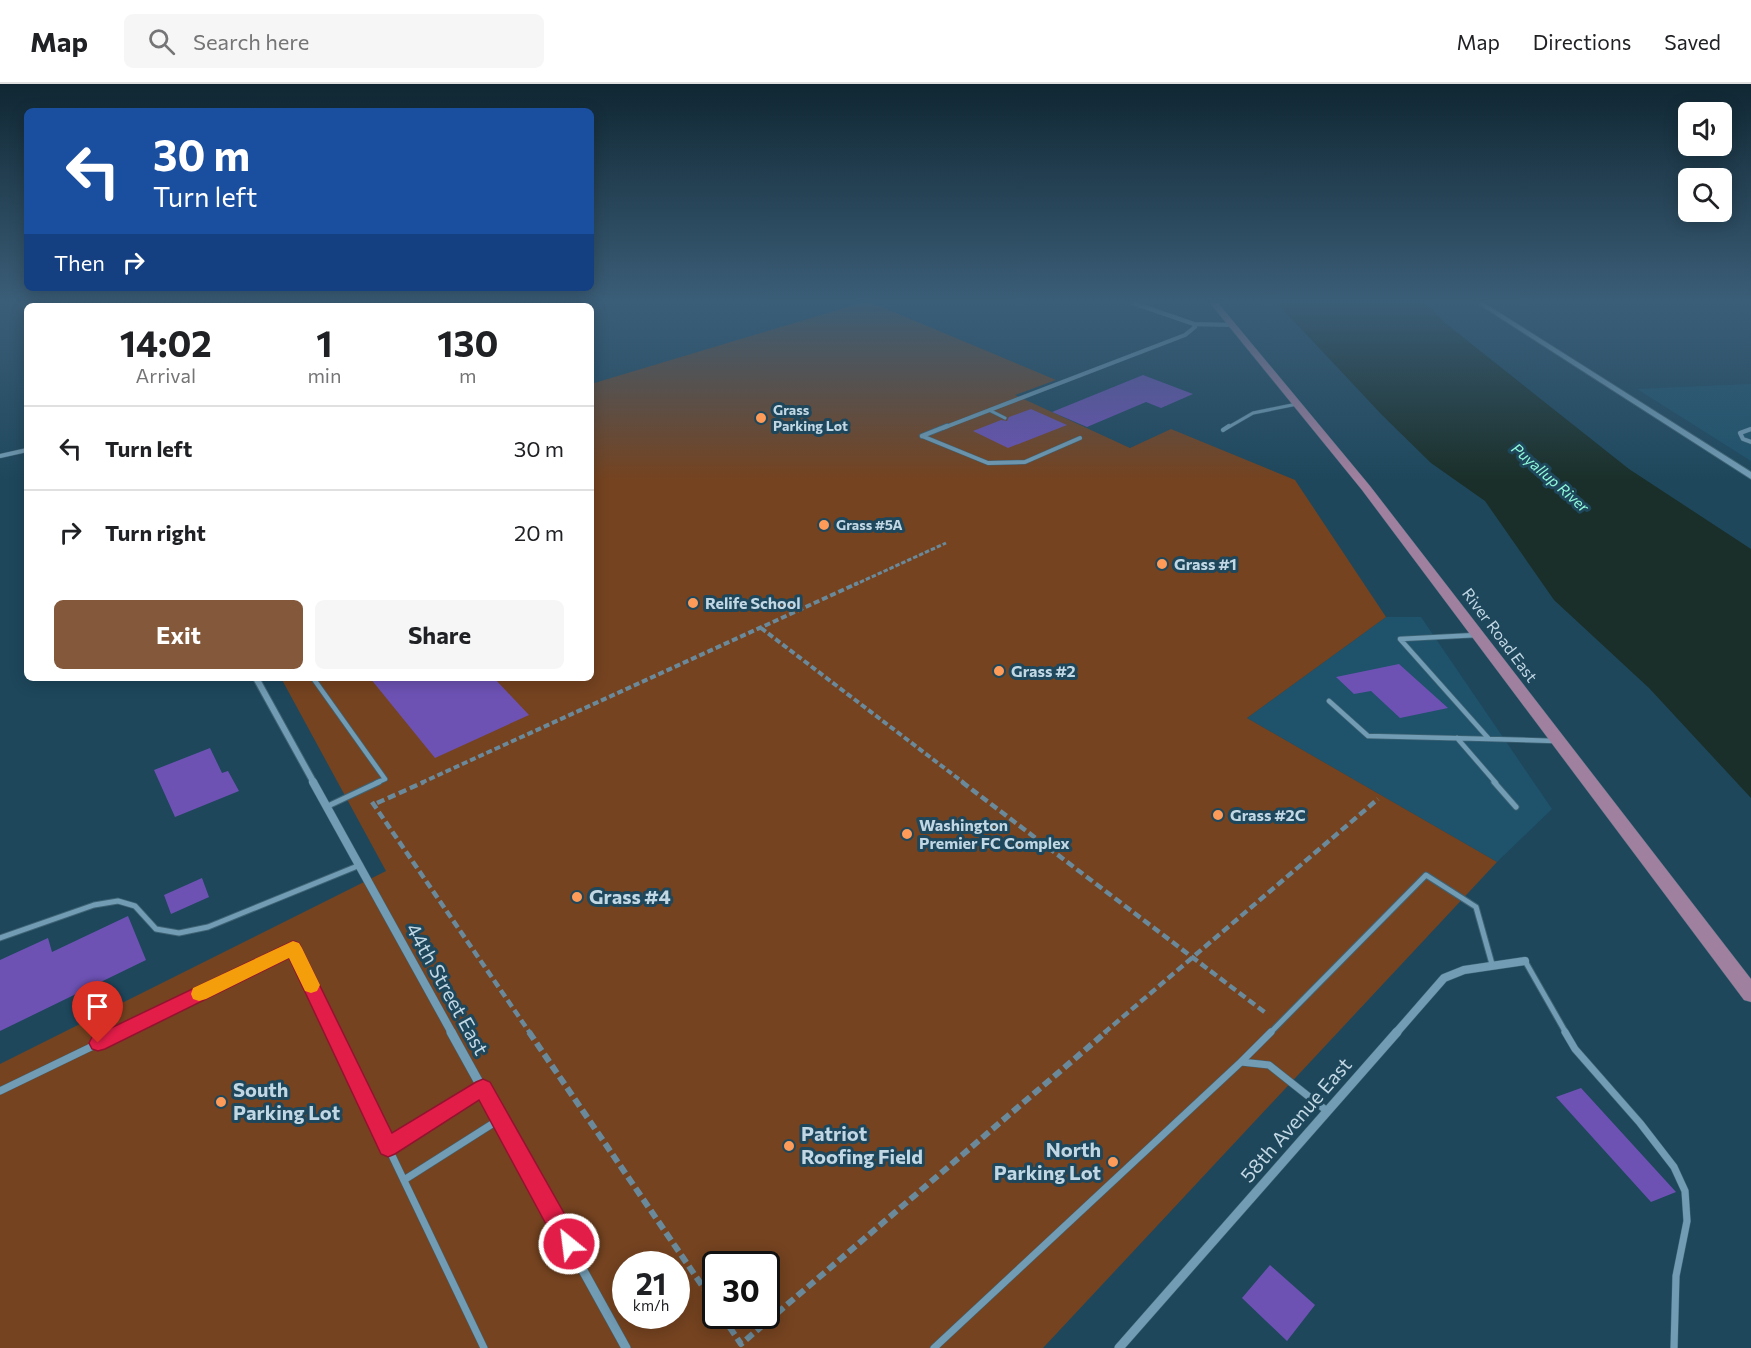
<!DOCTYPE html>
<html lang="en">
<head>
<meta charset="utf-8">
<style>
	body { margin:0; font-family:Commissioner,sans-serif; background:#f6f6f6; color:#202124; height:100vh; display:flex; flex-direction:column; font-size:22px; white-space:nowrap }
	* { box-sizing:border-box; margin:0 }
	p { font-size:20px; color:#757577 }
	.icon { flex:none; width:33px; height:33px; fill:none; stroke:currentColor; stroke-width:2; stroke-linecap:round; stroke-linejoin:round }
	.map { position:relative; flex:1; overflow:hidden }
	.sheet { position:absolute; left:24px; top:219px; width:570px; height:378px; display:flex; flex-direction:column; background:#fff; border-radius:9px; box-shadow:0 3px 15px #0003 }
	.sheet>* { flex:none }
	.hud { position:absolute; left:24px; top:24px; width:570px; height:183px; border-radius:9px; box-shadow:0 3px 15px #0003; background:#1a4fa0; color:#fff; overflow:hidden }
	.buttons { position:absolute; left:1678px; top:18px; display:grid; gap:12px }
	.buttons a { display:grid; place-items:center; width:54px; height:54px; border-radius:9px; background:#fff; box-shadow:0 3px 15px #0003; font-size:30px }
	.speed { position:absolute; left:612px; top:1167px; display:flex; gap:12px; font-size:30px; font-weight:700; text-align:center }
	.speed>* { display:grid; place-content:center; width:78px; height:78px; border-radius:50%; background:#fff; box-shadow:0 3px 15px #0003; line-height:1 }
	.speed small { font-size:15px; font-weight:400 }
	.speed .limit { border:3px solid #111; border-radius:9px; background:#fff; color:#111 }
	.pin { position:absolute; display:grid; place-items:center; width:51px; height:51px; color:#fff; margin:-62px -26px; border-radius:50% 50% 50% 0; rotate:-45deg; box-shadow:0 0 6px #0007 }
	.pin .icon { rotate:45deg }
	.me { position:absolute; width:66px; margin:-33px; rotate:331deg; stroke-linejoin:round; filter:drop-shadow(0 0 4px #0008) }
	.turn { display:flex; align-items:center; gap:21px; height:126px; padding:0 30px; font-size:27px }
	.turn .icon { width:78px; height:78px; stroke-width:2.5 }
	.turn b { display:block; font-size:42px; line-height:51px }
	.then { display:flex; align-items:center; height:57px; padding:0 30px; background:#0003; gap:12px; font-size:22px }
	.eta { display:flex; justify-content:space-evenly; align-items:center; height:102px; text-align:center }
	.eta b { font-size:36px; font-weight:700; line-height:42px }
	.button { display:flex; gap:12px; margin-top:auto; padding:12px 30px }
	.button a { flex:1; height:69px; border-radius:9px; background:#84583b; color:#fff; font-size:24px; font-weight:700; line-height:69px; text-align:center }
	.button a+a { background:#f6f6f6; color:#202124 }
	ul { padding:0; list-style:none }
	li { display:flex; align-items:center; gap:18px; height:84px; padding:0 30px; border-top:2px solid #e0e0e0 }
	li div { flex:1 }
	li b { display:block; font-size:22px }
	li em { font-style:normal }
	header { display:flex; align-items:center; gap:36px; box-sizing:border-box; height:84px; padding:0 30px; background:#fff; border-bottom:2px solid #e0e0e0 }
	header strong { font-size:28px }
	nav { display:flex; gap:33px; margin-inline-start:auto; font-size:21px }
	.search { width:420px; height:54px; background:#f6f6f6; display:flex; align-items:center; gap:15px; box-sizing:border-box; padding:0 21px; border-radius:9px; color:#757577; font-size:22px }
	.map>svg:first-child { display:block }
</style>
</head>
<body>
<header>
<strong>Map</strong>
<div class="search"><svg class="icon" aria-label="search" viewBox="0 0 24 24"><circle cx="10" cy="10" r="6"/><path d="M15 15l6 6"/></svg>Search here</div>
<nav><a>Map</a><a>Directions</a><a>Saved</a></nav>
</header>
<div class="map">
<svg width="1751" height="1264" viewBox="0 0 1751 1264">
	<rect width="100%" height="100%" fill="#1e475c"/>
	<!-- built -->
	<path fill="#1f526b" d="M1751,300V377L1637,305Z
		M1386,533H1421L1552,725L1497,778L1247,634Z"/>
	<!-- green -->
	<path fill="#754320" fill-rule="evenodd" d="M282,219H394L398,222H266Z
		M861,219H872L1056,296L1015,311L1130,364L1171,345L1295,396L1386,533L1247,634L1497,778L1043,1264H0V980L386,787L281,594H591V300ZM626,1180H676V1232H626ZM716,1180H766V1232H716Z"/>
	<!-- water -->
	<path fill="#1a2f29" d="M1277,219H1426L1445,239L1629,385L1751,465V714L1649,604L1554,516L1485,417L1431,379L1382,331Z"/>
	<!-- building -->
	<path fill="#6d52b4" d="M1143,291L1193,310L1161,324L1146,318L1087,343L1052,328Z
		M1031,325L1067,341L1008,364L973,347L1001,336L1007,337L1009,333Z
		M1399,580L1448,624L1400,634L1371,607L1354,610L1336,593Z
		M370,594H494L529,631L435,674Z
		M210,664L222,689L228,687L239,707L175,733L154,686Z
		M202,794L209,813L171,830L164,811Z
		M128,832L146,876L0,947V876L48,854L52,868Z
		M1581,1004L1676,1108L1651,1118L1556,1013Z
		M1270,1181L1315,1221L1287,1257L1242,1214Z"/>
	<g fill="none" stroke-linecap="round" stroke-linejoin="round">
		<!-- lane-far4 casing -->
		<g stroke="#3e6374" stroke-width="4">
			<path id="lane-far4" d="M991,327L1005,334
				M1227,344L1253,329L1297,320"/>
		</g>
		<!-- lane-far3 casing -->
		<g stroke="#3e6374" stroke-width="5">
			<path id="lane-far3" d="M1751,345L1740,349L1743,355L1751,358
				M1223,346L1229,342
				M922,352L988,379L1025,378L1080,354
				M0,372L27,366"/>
		</g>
		<!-- lane-far2 casing -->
		<g stroke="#3e6374" stroke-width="6">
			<path id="lane-far2" d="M1477,551L1400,555L1489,655L1555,657
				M313,594L385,695L376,699
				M1329,617L1368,652L1489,655
				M1457,654L1496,699"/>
		</g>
		<!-- lane-far1 casing -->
		<g stroke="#3e6374" stroke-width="7">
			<path id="lane-far1" d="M1494,698L1516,723
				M328,722L379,698
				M0,854L94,821L118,817L135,822L156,845L179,849L208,843L360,781
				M1525,877L1566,949
				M118,949L293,864L334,949
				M1270,949L1426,791L1476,823L1492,880"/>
		</g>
		<!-- lane casing -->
		<g stroke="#3e6374" stroke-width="8">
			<path id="lane" d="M333,948L484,1264
				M1565,948L1575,965L1640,1039L1674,1083L1685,1107L1687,1137L1676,1192L1674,1264
				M1241,978L1271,948
				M0,1007L122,948
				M388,1063L483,1004
				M404,1096L500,1035
				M934,1264L1241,978L1269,981L1327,1027"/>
		</g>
		<!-- street-far4 casing -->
		<g stroke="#3e6374" stroke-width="4.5">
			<path id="street-far4" d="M23,219L27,225
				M1133,219L1194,240L1233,241
				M943,344L1185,251L1195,243L1194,240"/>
		</g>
		<!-- street-far3 casing -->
		<g stroke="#3e6374" stroke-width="6">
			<path id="street-far3" d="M922,352L947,342"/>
		</g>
		<!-- street-far2 casing -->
		<g stroke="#3e6374" stroke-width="8">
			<path id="street-far2" d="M256,594L314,699"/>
		</g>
		<!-- street-far1 casing -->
		<g stroke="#3e6374" stroke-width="9">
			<path id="street-far1" d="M313,698L452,949
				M1396,949L1444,894L1464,886L1525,877"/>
		</g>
		<!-- street casing -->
		<g stroke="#3e6374" stroke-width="10">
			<path id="street" d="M451,948L626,1264
				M1119,1264L1397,948"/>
		</g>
		<!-- secondary casing -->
		<g stroke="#3e6374" stroke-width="2">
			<path id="secondary" d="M1477,219H1484L1751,388V395Z"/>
		</g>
		<!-- primary casing -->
		<g stroke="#3e6374" stroke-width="1">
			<path id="primary" d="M1210,219H1218L1370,402L1751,895V918L1744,916L1362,406Z"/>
		</g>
		<!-- path-far3 -->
		<path stroke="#6a8a9b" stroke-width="3" stroke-dasharray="4.5 2" stroke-linecap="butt" d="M854,501L946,459"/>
		<!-- path-far2 -->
		<path stroke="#6a8a9b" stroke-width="4" stroke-dasharray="6 3" stroke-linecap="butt" d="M761,544L964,699
			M421,699L858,499"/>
		<!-- path-far1 -->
		<path stroke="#6a8a9b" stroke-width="4.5" stroke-dasharray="8 4" stroke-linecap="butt" d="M962,698L1267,930
			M372,718L530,949
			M377,719L424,698
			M1104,949L1378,715"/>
		<!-- path -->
		<path stroke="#6a8a9b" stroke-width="6" stroke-dasharray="9 4.5" stroke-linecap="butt" d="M529,948L716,1222
			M722,1232L741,1260L1106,948"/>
		<!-- lane-far4 -->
		<use href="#lane-far4" stroke="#729cb4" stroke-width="3"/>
		<!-- lane-far3 -->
		<use href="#lane-far3" stroke="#729cb4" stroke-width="4"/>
		<!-- lane-far2 -->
		<use href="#lane-far2" stroke="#729cb4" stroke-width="4.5"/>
		<!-- lane-far1 -->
		<use href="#lane-far1" stroke="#729cb4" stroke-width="5"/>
		<!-- lane -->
		<use href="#lane" stroke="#729cb4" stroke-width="7"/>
		<!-- street-far4 -->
		<use href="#street-far4" stroke="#729cb4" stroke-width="4"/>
		<!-- street-far3 -->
		<use href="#street-far3" stroke="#729cb4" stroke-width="4.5"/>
		<!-- street-far2 -->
		<use href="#street-far2" stroke="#729cb4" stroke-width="6"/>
		<!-- street-far1 -->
		<use href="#street-far1" stroke="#729cb4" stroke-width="8"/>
		<!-- street -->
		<use href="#street" stroke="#729cb4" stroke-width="9"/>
		<!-- secondary -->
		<use href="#secondary" fill="#729cb4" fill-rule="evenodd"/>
		<!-- primary -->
		<use href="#primary" fill="#9f809e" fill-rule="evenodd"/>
	</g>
	<!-- sky -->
	<linearGradient id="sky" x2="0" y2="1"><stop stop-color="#102733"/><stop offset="0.55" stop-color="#3b5e78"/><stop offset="1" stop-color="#3b5e78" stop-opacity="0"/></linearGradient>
	<rect width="1751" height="396" fill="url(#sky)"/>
	<!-- route -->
	<path fill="#e11d48" stroke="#92132f" stroke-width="1.5" d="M293,857L299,859L392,1049L476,998L483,995L490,998L577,1152L580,1160L577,1168L569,1171L561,1168L479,1016L395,1070L388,1073L381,1070L289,874L105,965L98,967L92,965L89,959L92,953Z"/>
	<!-- slow -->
	<path fill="#f59e0b" d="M293,857L299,859L302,864L320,901L317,907L311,909L305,907L289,874L206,915L199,917L193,915L191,910L193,904Z"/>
	<!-- markers -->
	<g fill="#fe9b58" stroke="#1e475c" stroke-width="2">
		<circle cx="761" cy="334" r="6"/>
		<circle cx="824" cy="441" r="6"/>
		<circle cx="1162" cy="480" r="6"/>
		<circle cx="693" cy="519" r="6"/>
		<circle cx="999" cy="587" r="6"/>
		<circle cx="1218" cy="731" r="6"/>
		<circle cx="907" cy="750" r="6"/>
		<circle cx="577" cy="813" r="6"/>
		<circle cx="221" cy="1018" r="6"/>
		<circle cx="789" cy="1062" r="6"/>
		<circle cx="1113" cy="1078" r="6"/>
	</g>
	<g text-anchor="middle" stroke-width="6" stroke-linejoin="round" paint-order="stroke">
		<!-- far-poi labels -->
		<g font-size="14" font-weight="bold" fill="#c2d7e4" stroke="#1e475c" text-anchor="start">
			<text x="773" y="331">Grass<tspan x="773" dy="16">Parking Lot</tspan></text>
			<text x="836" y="446">Grass #5A</text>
		</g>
		<!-- far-water labels -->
		<g font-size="15" font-style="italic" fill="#8ff9da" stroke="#1e475c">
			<text transform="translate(1550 394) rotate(41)" y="5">Puyallup River</text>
		</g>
		<!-- poi labels -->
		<g font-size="16" font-weight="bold" fill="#c2d7e4" stroke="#1e475c" text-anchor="start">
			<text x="1174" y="486">Grass #1</text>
			<text x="705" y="525">Relife School</text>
			<text x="1011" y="593">Grass #2</text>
			<text x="1230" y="737">Grass #2C</text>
			<text x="919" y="747">Washington<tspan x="919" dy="18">Premier FC Complex</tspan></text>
		</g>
		<!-- street labels -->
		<g font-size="16" fill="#c2d7e4" stroke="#1e475c">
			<text transform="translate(1500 551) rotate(53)" y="6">River Road East</text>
		</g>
		<!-- near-poi labels -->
		<g font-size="20" font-weight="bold" fill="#c2d7e4" stroke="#1e475c" text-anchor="start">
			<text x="589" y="820">Grass #4</text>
			<text x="233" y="1013">South<tspan x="233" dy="23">Parking Lot</tspan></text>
			<text x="801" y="1057">Patriot<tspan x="801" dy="23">Roofing Field</tspan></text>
			<text x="1101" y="1073" text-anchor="end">North<tspan x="1101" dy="23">Parking Lot</tspan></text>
		</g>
		<!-- near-street labels -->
		<g font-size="20" fill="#c2d7e4" stroke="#1e475c">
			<text transform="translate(447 905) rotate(61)" y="7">44th Street East</text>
			<text transform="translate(1296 1036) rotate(-49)" y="7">58th Avenue East</text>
		</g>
	</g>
</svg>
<div class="buttons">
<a><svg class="icon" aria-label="sound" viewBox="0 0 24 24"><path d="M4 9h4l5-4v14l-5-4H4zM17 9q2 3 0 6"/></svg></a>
<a><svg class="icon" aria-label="search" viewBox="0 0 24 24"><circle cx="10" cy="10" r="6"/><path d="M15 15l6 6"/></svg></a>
</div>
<div class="speed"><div>21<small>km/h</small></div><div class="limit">30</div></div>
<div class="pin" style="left:98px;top:959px;background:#d93025"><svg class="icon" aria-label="arrive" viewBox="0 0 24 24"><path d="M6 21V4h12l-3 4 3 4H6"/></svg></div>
<svg class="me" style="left:569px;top:1160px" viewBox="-20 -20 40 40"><circle r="17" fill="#e11d48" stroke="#fff" stroke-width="3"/><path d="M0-11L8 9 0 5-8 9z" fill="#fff"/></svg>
<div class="hud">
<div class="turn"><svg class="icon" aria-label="left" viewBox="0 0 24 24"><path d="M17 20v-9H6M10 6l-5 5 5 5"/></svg><div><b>30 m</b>Turn left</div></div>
<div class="then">Then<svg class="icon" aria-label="right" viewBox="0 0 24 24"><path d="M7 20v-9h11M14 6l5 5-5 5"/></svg></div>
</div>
<section class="sheet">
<div class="eta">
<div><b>14:02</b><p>Arrival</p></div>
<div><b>1</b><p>min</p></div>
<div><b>130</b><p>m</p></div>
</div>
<ul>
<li><svg class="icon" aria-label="left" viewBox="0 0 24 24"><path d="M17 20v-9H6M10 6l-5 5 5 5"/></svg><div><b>Turn left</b></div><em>30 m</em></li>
<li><svg class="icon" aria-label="right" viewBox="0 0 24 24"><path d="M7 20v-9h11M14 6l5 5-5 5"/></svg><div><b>Turn right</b></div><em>20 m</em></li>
</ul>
<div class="button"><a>Exit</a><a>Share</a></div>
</section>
</div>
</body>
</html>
